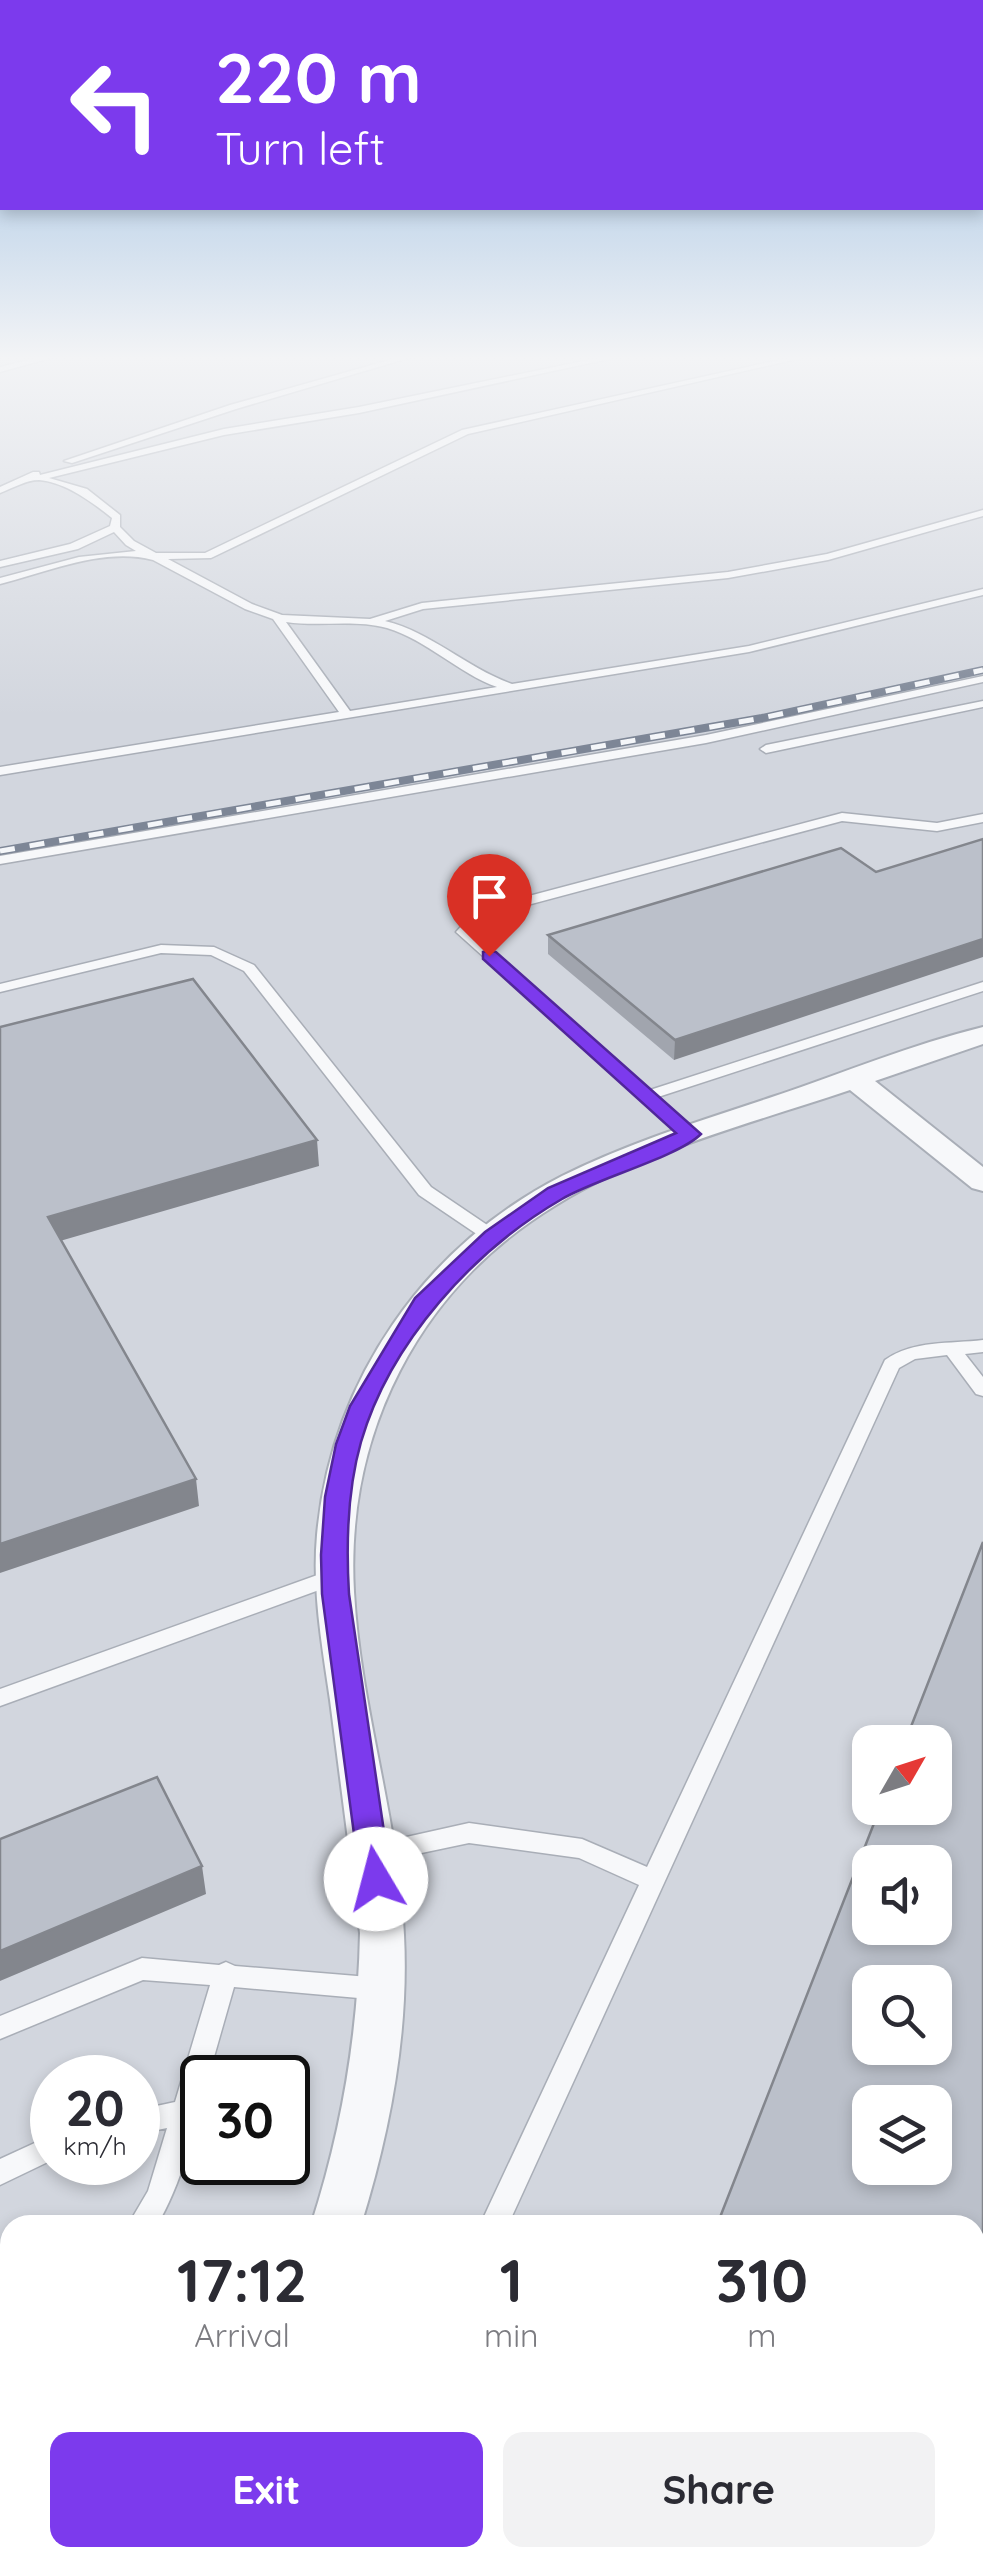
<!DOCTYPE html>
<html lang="en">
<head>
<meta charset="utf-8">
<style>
	body { margin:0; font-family:Quicksand,sans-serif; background:#f2f2f3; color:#2b2b33; height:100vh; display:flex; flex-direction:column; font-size:38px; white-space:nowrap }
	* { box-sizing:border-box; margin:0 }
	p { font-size:32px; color:#7c7c81 }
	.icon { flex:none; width:55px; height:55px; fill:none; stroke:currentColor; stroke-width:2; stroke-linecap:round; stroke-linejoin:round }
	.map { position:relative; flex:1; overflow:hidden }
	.drawer { position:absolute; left:0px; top:2215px; width:985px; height:352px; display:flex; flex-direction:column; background:#fff; border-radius:30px 30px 0 0; box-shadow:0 5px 15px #0003 }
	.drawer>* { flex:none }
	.guide { position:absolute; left:0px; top:0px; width:985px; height:210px; box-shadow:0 5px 15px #0003; background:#7c3aed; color:#fff; overflow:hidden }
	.needle { width:65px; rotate:51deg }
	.tools { position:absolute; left:852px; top:1725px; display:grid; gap:20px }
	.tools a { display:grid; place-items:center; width:100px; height:100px; border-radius:20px; background:#fff; box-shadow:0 5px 15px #0003; font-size:50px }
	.speed { position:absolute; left:30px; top:2055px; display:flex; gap:20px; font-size:50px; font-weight:700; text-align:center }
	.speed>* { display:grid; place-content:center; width:130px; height:130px; border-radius:50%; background:#fff; box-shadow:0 5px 15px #0003; line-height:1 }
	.speed small { font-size:25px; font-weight:400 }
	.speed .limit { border:5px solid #111; border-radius:15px; background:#fff; color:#111 }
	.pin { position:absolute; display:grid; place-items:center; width:85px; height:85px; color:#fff; margin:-102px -42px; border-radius:50% 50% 50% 0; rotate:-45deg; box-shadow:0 0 10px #0007 }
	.pin .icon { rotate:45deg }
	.me { position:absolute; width:110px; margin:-55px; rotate:352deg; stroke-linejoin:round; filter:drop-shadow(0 0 8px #0008) }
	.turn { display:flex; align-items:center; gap:35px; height:210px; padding:0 50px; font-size:45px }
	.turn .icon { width:130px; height:130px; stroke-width:2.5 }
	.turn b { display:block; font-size:70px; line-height:85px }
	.eta { display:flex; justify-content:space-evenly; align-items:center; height:170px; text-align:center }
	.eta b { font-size:60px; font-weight:800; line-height:70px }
	.button { display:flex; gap:20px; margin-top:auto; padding:20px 50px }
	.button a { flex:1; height:115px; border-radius:20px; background:#7c3aed; color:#fff; font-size:40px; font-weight:800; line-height:115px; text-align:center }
	.button a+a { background:#f2f2f3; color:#2b2b33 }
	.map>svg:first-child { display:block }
</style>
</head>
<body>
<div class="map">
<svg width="983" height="2567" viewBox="0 0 983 2567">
	<rect width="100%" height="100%" fill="#e4e7ec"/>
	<!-- built -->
	<path fill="#d2d6de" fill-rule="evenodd" d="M0,357H983V2567H0ZM870,1742H935V1808H870ZM870,1862H935V1928H870ZM870,1982H935V2048H870ZM52,2078H138V2162H52ZM202,2078H288V2162H202ZM870,2102H935V2168H870ZM10,2225H975V2558H10Z"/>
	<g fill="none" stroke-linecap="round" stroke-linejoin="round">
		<!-- lane casing -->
		<g stroke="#a9aeb7" stroke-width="3">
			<path id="lane" d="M41,357H54L0,372V367Z
				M400,357H412L236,409L72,463L64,461L230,405Z
				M603,357H618L359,413L224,435L49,478L87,489L120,515V527L134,541L156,553H205L462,430L792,357H806L468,434L211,558L168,559L252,604L282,615L370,619L422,603L728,572L827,554L983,510V516L828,560L728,578L423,609L385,621C431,632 467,668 512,684L749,646L983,589V595L749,652L0,775V767L339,712L273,619L245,609L153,560C103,547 48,572 0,584V578L79,557L136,551L126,545L114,532L78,549L0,567V561L70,544L110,526L112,518C92,502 65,482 39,480C26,480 13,488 0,493V487L33,472H39L40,475L224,429L359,407ZM286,622C319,627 354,619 387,628C427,640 458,673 497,687L350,711Z
				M983,676V682L706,743L0,864V856L706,735Z
				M983,701V707L766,753L760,749L766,745Z
				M842,813L937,823L983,814V822L937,831L842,821L486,916L471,932L650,1090L983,982V991L658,1097L696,1131L698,1134L696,1137H684L456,932L476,910Z
				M161,945L214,947L254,965L431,1187L499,1233L502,1237L499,1241H487L419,1195L244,971L211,955L161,953L0,992V984Z
				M983,1340V1352L965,1354L983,1377V1396L976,1394L947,1355L915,1359L899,1368L508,2225H480L639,1885L579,1858L469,1843L374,1863L366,1860L362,1853L366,1846L469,1823L582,1839L647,1867L885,1360C913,1340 950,1344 983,1340Z
				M334,1569L341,1572L344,1577L341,1582L0,1706V1689Z
				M142,1958L219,1965L226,1962L235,1966L381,1978L390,1981L393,1989L390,1997L381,2000L234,1987L208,2078H202C202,2118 178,2191 157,2225H128L148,2191L167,2128L138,2134V2110L175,2102L210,1985L143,1980L0,2039V2016Z
				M52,2135V2160L0,2185V2159Z
				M10,2360V2393L0,2397V2364Z
				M0,2547L10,2551V2558H16L20,2567H0Z
				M323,2558H354L350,2567H319Z"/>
		</g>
		<!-- street casing -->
		<g stroke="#a9aeb7" stroke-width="4">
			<path id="street" d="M983,1027V1044L875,1081L983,1167V1191L972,1188L850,1090C752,1123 645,1150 556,1205C419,1288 345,1433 354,1592C360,1706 399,1821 404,1935C409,2033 390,2132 361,2225H311C342,2129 358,2034 360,1933C350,1855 340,1778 330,1700C322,1645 312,1590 317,1535C331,1380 425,1246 562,1176C630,1142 703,1120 775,1096C843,1073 913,1044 983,1027Z
				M122,2558H181L177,2567H118Z"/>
		</g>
		<!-- lane -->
		<use href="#lane" fill="#f7f8fa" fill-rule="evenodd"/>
		<!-- street -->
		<use href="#street" fill="#f7f8fa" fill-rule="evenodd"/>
		<!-- rail casing -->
		<g stroke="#7d8696" stroke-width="8">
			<path id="rail" d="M0,851L762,718L983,670"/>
		</g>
		<!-- rail -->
		<use href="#rail" stroke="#f4f6f9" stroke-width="5" stroke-dasharray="15" stroke-linecap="butt"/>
	</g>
	<!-- wall -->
	<path fill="#a1a5ae" d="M876,872L674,1060L548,954V935Z"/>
	<!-- shaded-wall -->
	<path fill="#83868d" d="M983,939V957L674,1060L675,1040Z
		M317,1140L319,1166L53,1243L48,1217Z
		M196,1479L199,1506L0,1573V1544Z
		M202,1866L206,1894L0,1981V1951Z"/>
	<!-- building -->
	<path fill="#bbc0ca" stroke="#83868d" stroke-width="2.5" fill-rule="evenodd" d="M983,839V939L675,1040L548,935L841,848L876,872Z
		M193,979L317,1140L48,1217L196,1479L0,1544V1027Z
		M983,1542V2567H584L588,2558H975V2225H717L880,1808H935V1742H905ZM870,1862H935V1928H870ZM870,1982H935V2048H870ZM870,2102H935V2168H870Z
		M157,1777L202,1866L0,1951V1839Z"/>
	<!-- sky -->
	<linearGradient id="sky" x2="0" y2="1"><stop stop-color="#8bb4dd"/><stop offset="0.5" stop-color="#f3f4f6"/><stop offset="1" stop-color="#f3f4f6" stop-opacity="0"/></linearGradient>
	<rect width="983" height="716" fill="url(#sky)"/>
	<!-- route -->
	<path fill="#7c3aed" stroke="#51269a" stroke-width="2.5" d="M489,950L496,952L701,1134C678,1157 595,1179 562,1199C474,1250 390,1342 361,1442C347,1491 346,1544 349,1594L391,1879L387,1888L376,1892L365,1888L360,1879L322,1594L321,1555L325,1497L336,1444L350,1406L415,1298L485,1232L548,1188L676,1133L483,959V952Z"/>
</svg>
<div class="tools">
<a><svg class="needle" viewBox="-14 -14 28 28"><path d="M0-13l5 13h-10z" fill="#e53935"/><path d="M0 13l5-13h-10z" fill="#7c7c81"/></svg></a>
<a><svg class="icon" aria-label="sound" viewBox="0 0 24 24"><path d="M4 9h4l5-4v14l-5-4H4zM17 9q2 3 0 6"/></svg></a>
<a><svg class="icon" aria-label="search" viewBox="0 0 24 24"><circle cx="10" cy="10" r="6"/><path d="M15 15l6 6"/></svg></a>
<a><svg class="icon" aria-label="layers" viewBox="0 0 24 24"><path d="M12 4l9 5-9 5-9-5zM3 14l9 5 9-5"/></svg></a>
</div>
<div class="speed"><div>20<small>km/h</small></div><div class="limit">30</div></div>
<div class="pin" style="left:489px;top:956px;background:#d93025"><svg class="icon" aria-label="arrive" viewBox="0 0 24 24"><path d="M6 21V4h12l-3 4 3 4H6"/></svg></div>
<svg class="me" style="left:376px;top:1879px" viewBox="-20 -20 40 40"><circle r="19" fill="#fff"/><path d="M0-13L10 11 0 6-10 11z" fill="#7c3aed"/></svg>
<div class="guide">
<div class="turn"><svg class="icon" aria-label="left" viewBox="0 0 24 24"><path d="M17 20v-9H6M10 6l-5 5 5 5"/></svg><div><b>220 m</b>Turn left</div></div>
</div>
<section class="drawer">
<div class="eta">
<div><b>17:12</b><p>Arrival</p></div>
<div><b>1</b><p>min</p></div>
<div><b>310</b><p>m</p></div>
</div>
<div class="button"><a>Exit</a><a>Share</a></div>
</section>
</div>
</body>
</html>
